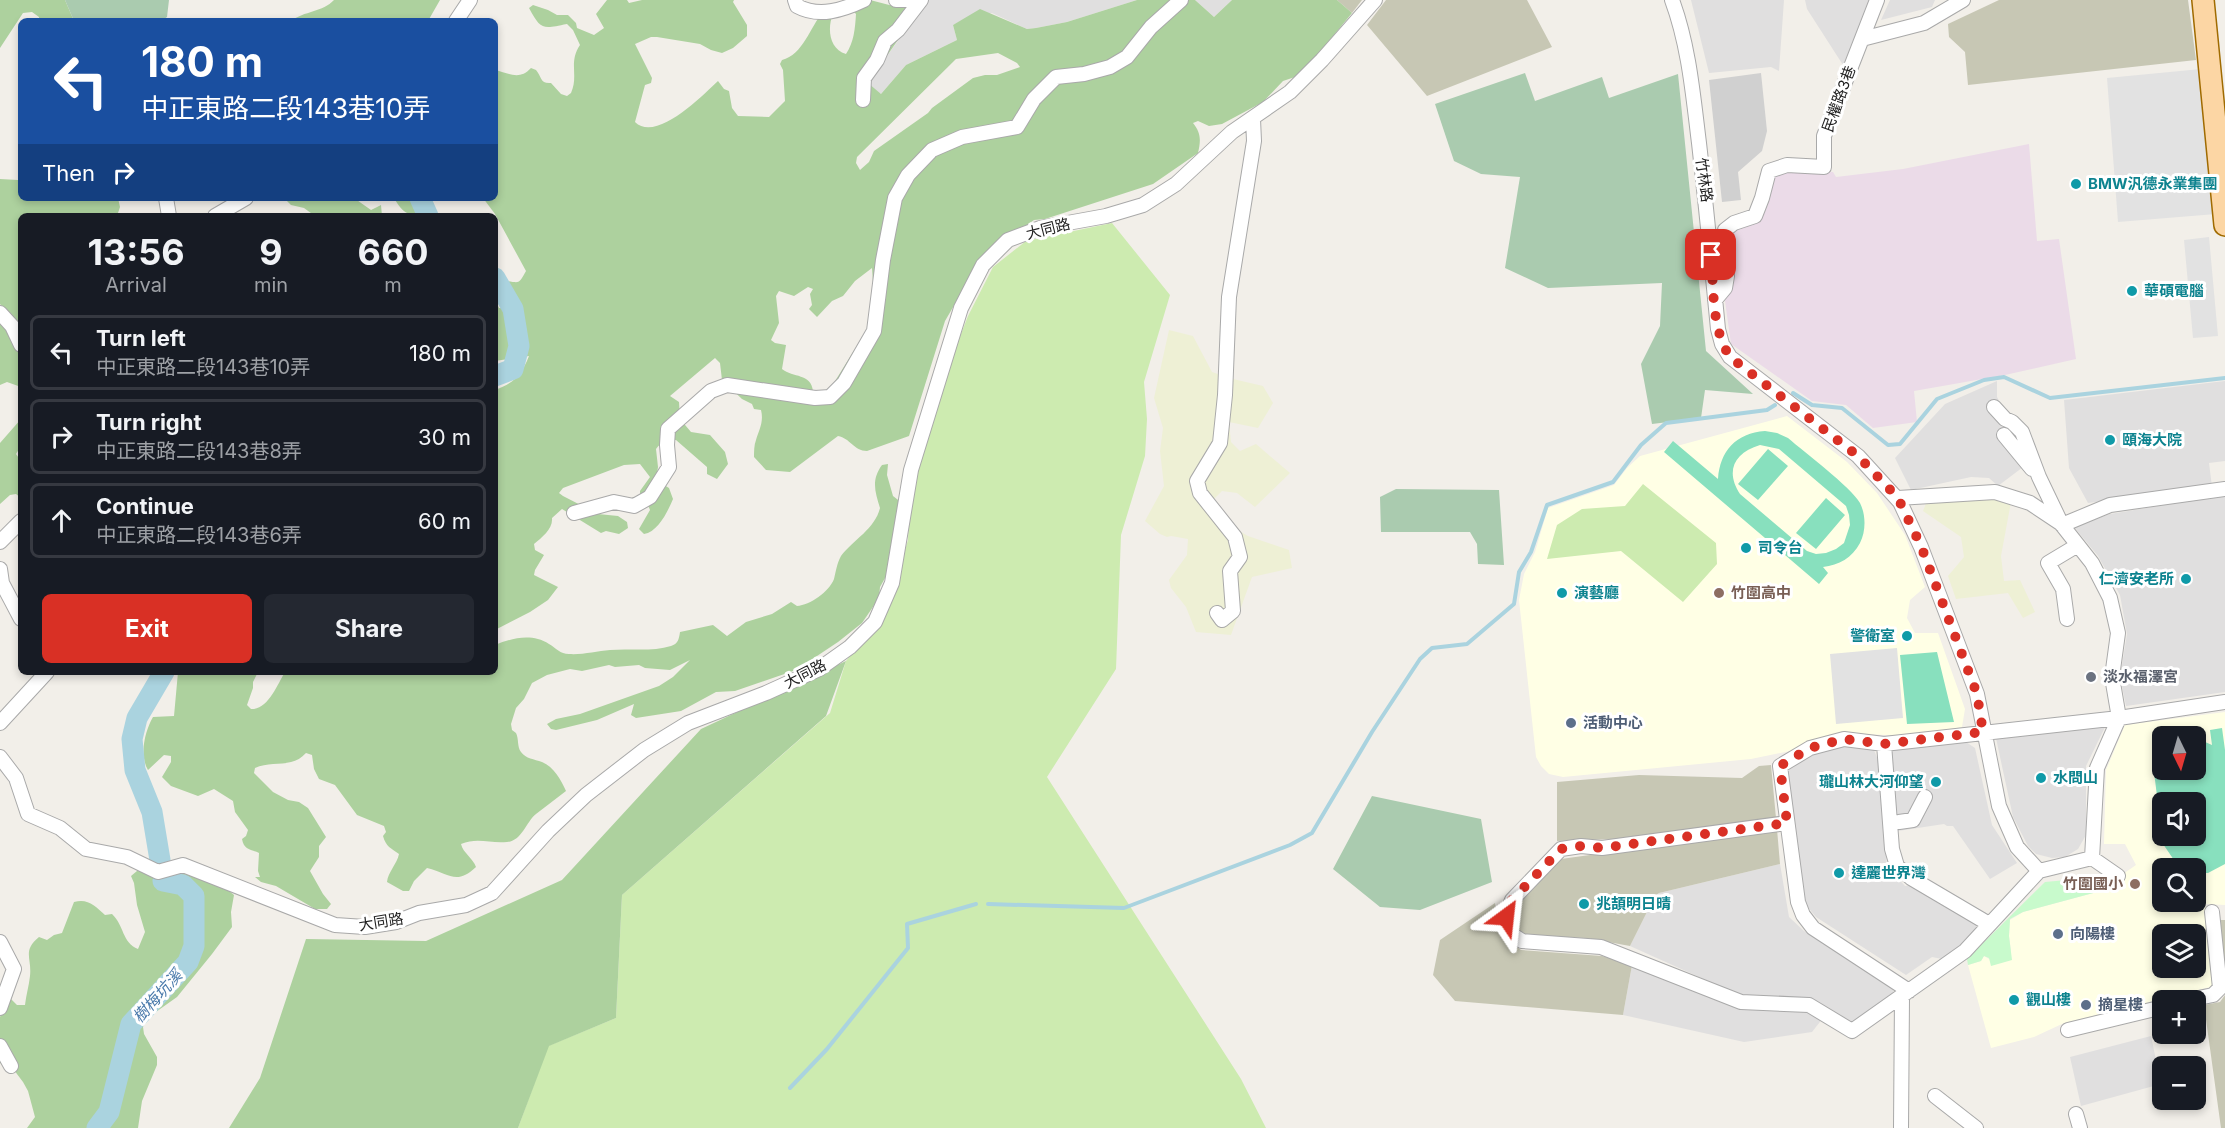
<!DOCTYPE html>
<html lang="en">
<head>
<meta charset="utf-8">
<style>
	body { margin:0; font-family:Inter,"Noto Sans TC",sans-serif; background:#242831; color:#f1f3f6; height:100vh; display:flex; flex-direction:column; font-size:22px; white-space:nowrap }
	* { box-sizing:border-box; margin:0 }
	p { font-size:20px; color:#9ea1a6 }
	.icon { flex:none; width:33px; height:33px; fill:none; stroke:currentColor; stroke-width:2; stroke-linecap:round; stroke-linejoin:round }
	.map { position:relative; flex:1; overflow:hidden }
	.panel { position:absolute; left:18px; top:213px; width:480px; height:462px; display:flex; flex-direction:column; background:#171b24; border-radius:9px; box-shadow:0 3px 9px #0003 }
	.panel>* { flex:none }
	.guide { position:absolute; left:18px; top:18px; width:480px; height:183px; border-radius:9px; box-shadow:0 3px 9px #0003; background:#1a4fa0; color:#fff; overflow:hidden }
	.needle { width:39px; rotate:175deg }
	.buttons { position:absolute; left:2152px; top:726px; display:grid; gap:12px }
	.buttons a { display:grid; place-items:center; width:54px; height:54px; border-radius:9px; background:#171b24; box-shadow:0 3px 9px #0003; font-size:30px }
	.pin { position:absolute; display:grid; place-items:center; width:51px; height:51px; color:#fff; margin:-26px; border-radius:12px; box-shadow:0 3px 9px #0006 }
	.me { position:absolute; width:66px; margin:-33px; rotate:30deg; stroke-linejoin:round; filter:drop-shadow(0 0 4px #0008) }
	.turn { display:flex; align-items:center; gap:21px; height:126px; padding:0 24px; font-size:27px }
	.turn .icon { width:78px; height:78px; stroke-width:2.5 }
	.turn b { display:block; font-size:42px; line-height:51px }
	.then { display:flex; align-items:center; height:57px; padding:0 24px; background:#0003; gap:12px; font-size:22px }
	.eta { display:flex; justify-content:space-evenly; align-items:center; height:102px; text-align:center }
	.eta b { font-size:36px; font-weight:700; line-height:42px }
	.primary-button { display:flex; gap:12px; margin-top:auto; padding:12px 24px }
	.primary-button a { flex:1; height:69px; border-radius:9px; background:#d93025; color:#fff; font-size:24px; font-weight:700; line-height:69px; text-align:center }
	.primary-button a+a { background:#242831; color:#f1f3f6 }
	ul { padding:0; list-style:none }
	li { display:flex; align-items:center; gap:18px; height:75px; margin:0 12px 9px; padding:0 12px; border:3px solid #363941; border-radius:9px }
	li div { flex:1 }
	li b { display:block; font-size:22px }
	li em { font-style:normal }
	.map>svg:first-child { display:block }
</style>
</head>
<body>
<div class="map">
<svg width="2225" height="1128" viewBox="0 0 2225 1128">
	<rect width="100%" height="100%" fill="#f2efe9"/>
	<!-- residential -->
	<path fill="#e0dfdf" d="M927,0H1137L1067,22L1036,28L1027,29L992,13L965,19L953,25L957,40L906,65L881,94L867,84Z
		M1195,0H1232L1214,17Z
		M1691,0H1784L1779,71L1771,67L1709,73Z
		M1805,0H1872L1843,65L1807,9Z
		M1890,0H1935L1932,7L1881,20Z
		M1997,381V397L2031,461L1998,486L1989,478L1971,477L1911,490L1895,458L1945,404Z
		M2225,381V461L2209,463L2212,487L2088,503L2069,468L2064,400Z
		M2225,495V692L2126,706L2120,677L2127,634L2120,595L2098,556L2074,527L2110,514Z
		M2110,717L2086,766V835L2078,849L2065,857L2052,858L2036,854L2028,846L2013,817L1994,729Z
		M1966,742L1975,748L1992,825L2017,863L1990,879L1953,826H1947L1944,824L1898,831L1890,751L1896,747Z
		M1840,746L1874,750L1878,760L1887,866L1905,886L1914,885L1978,925L1969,938L1942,959L1932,957L1906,975L1816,917L1806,905L1797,839L1792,828L1785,769L1817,750Z
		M1780,864L1789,917L1804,931L1893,989L1894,997L1857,1023H1849L1759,997L1737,994L1630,946L1655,896L1659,893Z
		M1632,965L1732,1005L1802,1010L1823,1018L1812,1032L1744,1042L1623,1015Z
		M2151,1036L2161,1084L2081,1106L2070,1057Z"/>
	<!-- industrial -->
	<path fill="#ebdbe8" d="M2029,144L2037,241L2059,239L2076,359L2005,375L1914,391L1917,422L1873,428L1846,405L1812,401L1731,344L1725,301L1735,274L1731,238L1735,230L1759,220L1767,207L1776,172L1811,170L1833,172L1836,177L1903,169Z"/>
	<!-- education -->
	<path fill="#ffffe5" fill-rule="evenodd" d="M1787,416L1847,462L1877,493L1905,535L1925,587L1910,600L1907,618L1915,633H1938L1965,709L1962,727L1909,736L1840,733L1795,750L1751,759L1563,777L1549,774L1541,766L1536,757L1519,600L1524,574L1535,552L1548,508L1614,485L1627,468L1640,456Z
		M2225,712V905L2206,904L2205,912L2214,986L2064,1023L2034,1037L1991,1048L1968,965L1981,961L1984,956L1989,959L2011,951L2009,936L2010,920L2023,912L2097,892L2136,865L2125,844H2104L2106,770L2125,725ZM2163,736H2196V770H2163ZM2163,802H2196V836H2163ZM2163,868H2196V902H2163ZM2163,934H2196V968H2163Z"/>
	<!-- religious -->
	<path fill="#d0d0d0" d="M1761,73L1767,131L1762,151L1738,172L1741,200L1722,202L1709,80Z"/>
	<!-- construction -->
	<path fill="#c7c7b4" d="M1337,0H1362L1352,13Z
		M1386,0H1527L1552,47L1427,96L1367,25Z
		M1999,0H2188L2196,60L1968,85L1965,52L1949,37L1948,24Z
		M1771,765L1776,818L1614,839L1557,841V782L1639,775L1742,778L1759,766Z
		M1777,829L1780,864L1659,893L1655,896L1630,946L1586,938L1527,936L1517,929L1512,919L1514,908L1561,859Z
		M1495,903L1499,934L1521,950L1602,956L1632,965L1623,1015L1455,1001L1433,975L1440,940Z
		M2220,920H2225V989Z
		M2225,995V1128H2221L2204,1005L2220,1002Z"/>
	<!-- farmland -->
	<path fill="#eef0d5" d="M1169,330L1193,336L1212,372L1233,379L1263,386L1273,403L1258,428L1229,422L1231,442L1240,451L1256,444L1290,473L1255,507L1237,493L1222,491L1212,501L1229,525L1248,536L1289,550L1292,568L1252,577L1231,635L1196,632L1186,607L1171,588L1169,580L1187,555L1188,539L1171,536L1167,537L1160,534L1145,521L1164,486L1160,451L1163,428L1154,398Z
		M1990,496L2011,502L2001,556L2004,581L2020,580L2035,612L2023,618L2008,593L1956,599L1948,576L1964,557L1961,537L1923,511L1927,501Z"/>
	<!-- grass -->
	<path fill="#cdebb0" d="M1112,223L1170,295L1144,382L1147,419L1145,456L1121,535L1116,669L1047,777L1241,1079L1266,1128H518L548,1046L616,1018L622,895L830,713L846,661L886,612L908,540L911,461L968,316L993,267L1026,241Z
		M1643,484L1716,543L1717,564L1683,602L1621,551L1547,559L1557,525L1582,509L1625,506Z"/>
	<!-- forest -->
	<path fill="#add19e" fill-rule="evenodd" d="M0,0H65L74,21H39V17L32,12L23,13L0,48Z
		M334,0H440L428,21H291C304,11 323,12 334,0Z
		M607,0H627L629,3L642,0H734L733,2L747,25V36L733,48L722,53L711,50L700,44L657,37H651L635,44L652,78L651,83L645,85L635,122C656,143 702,96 718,81L724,89L729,91L732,108L738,116L769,117L785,101L783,70L780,64L782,60C803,55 810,27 823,12L833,14C827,28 829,49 846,54C854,42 855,29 856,14L852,10L870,0L897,7L916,0L907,27L868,83L881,94L906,65L957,40L953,25L980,9L1027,29L1036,28L1067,22L1137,0H1195L1214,17L1232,0H1337L1352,13L1301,75L1283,81L1263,102L1222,124L1209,126L1198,121L1193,123C1201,133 1201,140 1198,153L1153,184L1045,219L1034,220L992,249L974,271L945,321L909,436L867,451C854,451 850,438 838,436L790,472L766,470L754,457C754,452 754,445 756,440C759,430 764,422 761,410L754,409L752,404L742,399L722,380L720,363L715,358L670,396L679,402L680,419L691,432L710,435L725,452L728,464L717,479L707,474V467L676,440C667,440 662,441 656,449L658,467L656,480L669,488L673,499C668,511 658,532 644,534L639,529L650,510L648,505L640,497V491L650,477L640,464L624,465L563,488L559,493L563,496L598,514L618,516L627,522L628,528L619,534L606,531L601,533L562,509L552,518C553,529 542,537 534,544L535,550L544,555L535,570L534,575L558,587L548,600L530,612L495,630V390C514,383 521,376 529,356L495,361V300L499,308L514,309L500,283L505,281C519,282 518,286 526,271L495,214L483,198H495V177L498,171L495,166V70C509,73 519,81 531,68L536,70C542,77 540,84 551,83L561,94L567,96L571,93C579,75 568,63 580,45L573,30L567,24C542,29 541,30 529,8L533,5L548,10L557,15H568L576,23L577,28L594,35L604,28L596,14ZM998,53L1017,63L1020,67L997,75H985L973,78L932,108L928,113L874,151L869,162L860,170L856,163L857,157L956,59ZM872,268L874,297L870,320L866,331L824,399L813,391C811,373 793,378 782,369L786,345L775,343L771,340L779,323L776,296L779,291L794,296L808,287L813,289L810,294L812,305L809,309L817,317L832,301L843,296L855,281Z
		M21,177V198H118L120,207L117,216H21V329L0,304V179L18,180Z
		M284,198H354L371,210L381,205L382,216H315L304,208L291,205Z
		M394,198H418L427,216C409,216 403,214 394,198Z
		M0,323C24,344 21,358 21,387L7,382L0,385Z
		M21,419V446L16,454L21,461V498L16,494L10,495L0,504V443Z
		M888,464L887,475L893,496L902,503L889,571L880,587L879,598L862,623L838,642L796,670L735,691L716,692L681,711L636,718L631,715L634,704L597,720L556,730L551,729L547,724L556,719L580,714L659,686L673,677L690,660L670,670L645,668L639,665L615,667L609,665L582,671L570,669L547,675L532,683L524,699L516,708L511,724L512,730L516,733C519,739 517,747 521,752C526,759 534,759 542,762C554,767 561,780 566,791C556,799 546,806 536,814C526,822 522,841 507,842C491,844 478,837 461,844C463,853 473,858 476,867C456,886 449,873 427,868L414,881L409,891H403L387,882C388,872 397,864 399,854C391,848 386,847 383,836L386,832L384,826L357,815L335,785L319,779L314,769L312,755L306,753C292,769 272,760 255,768L254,773L273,792L288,800L299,802L308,808L326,837L319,846V857L310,871L323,894L331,904L327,909H315L276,886L261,882L255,877H260L258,871L259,853C250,849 244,850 242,839L246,836L248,830L235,812L233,801L214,789L198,796L171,786L162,777L171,762V756L164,755L148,770C139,755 145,731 153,717L174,716L178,672H258L253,682V688L247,705L251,709C268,710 277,685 285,672H495V645C512,638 532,633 549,644C556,648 560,654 569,654C582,655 597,651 610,650C629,648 652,652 671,646C678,644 679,639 680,632L713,625L727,636L746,622L772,614L791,602L797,606C810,605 829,592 834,579C836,571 837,563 841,556C853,540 875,529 880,508C875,492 871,480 882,465Z
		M846,661L826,716L622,895L616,1018L549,1046L518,1128H229L260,1078L306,939L426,941L562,880L701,729Z
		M137,871C169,872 209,872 234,895L231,912L232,927L212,954L177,997L146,1019L143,1027L144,1034L157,1057V1065L142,1101L138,1128H27L35,1117L28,1091L23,1082L14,1070L0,1063V1017L5,1005L11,999L17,1005H25C26,995 29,986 30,976C32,958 22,951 39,937L47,940L54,935L62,933L74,902C88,898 95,906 105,915L112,914C124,925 122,943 138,949L145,932L137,905L134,883L131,876Z"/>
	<!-- cemetery -->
	<path fill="#aacbaf" d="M65,0H169L167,17L161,21H74Z
		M1525,73L1535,101L1602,77L1609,98L1678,74L1706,351L1753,394L1705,390L1701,418L1652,424L1641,364L1660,326L1662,283L1548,288L1505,268L1520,177L1481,174L1454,161L1435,104Z
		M1396,489L1499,490L1504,565L1478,564L1477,544L1470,532H1381L1380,497Z
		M1372,796L1481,819L1492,882L1420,910L1380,907L1333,869Z"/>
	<!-- park -->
	<path fill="#c8facc" d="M2088,878L2097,892L2023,912L2010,919L2009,936L2012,960L1991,966L1989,958L1984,956L1981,961L1968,965L1967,959L2045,882Z"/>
	<!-- pitch -->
	<path fill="#88e0be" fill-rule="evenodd" d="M1765,431L1777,433L1788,438C1804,452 1851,487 1860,503C1866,515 1866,531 1860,543C1852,558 1839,565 1823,567L1828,573L1819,584L1664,452L1673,441L1718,479C1720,451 1736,433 1765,431ZM1760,445L1779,449L1846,506L1849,515L1850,525L1844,543L1836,549L1826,553L1816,554L1807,551L1740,494C1725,471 1734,453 1760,445Z
		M1768,449L1788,466L1758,500L1738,484Z
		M1826,498L1845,515L1816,549L1796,533Z
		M1937,652L1954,722L1907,724L1900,655Z
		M2222,728L2225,750V864L2208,873H2196V868H2182L2176,863L2163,844L2154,772L2163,752V770H2196V738L2212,745L2210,730ZM2163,802H2196V836H2163Z"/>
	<!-- parking -->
	<path fill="#e2e2e2" d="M2201,69L2216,214L2118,222L2107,78Z
		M2209,237L2218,336L2193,338L2184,240Z
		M1897,648L1903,718L1836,724L1830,654Z"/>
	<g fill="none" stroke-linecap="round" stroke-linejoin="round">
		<!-- stream -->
		<path stroke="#aad3df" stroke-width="4" d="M1793,393L1812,405L1842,408L1888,445L1900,444L1937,399L1984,380L2004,377L2050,398L2225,378
			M988,904L1124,908L1290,845L1312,833L1372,732L1420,659L1432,648L1467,644L1514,604L1519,572L1531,552L1547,505L1613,482L1641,445L1666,423L1767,410L1775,405
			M790,1088L827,1049L908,948L907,924L976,904"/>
		<!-- river -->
		<path stroke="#aad3df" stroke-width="21" d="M420,198L428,216
			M495,278L513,309L519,346L513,369L495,376
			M160,860L152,812L135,770L132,739L137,718L164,672
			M97,1128L109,1112L131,1024L188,962L194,946V896L183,885L163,881"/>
		<!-- street casing -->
		<g stroke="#a9a9a9" stroke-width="16">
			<path id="street" d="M795,0L797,6C819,18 843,10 864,0
				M896,0H913
				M1672,0C1689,46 1693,95 1699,143C1706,205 1712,267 1718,329L1722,344L1730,357L1858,456L1900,502L1921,547L1977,694L1999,806L2017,847L2039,871
				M456,21L470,0
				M1862,39L1924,23L1963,0
				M863,100L864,78L877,60L885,41L898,30L921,0
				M166,198L169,216
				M215,216L246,198
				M1715,300L1725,288L1727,276L1725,230L1734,223L1755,216L1762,198L1769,171L1787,165L1824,167V136L1877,0
				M0,313L12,326L21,345
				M2004,435L2032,469
				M1898,498L1995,492L2030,503L2060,523
				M574,513L614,502L634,506L650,497L669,467L667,445L668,429L711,391L727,385L815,398L830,397L844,383L874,331L883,260L895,198L908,175L932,150L962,137L1017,127L1034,99L1056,77L1084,74L1110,67L1127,57L1151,27L1181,0
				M2062,525L2110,505L2225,489
				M0,542L21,521
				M0,569L2,583L21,619
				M1217,613L1222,620L1233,611L1230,571L1240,557L1235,537L1200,493L1197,481L1220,443L1225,395L1229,297L1254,141L1253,119
				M2067,619L2063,589L2048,563L2078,545
				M0,723L47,672
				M1884,744L2119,718L2112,677L2118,633L2110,598L2092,563L2062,525L2039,477L2022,432L2012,422L2005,419L1994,407
				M0,757L16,778L28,814L60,828L86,849L127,857L158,872L183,865L335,925L365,927L396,922L419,913L466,905L492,893L548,831L586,795L644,750L688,723L766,693L819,669L850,647L875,622L892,583L911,470L961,308L983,265L1008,240L1040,228L1106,216L1143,205L1176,184L1232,132L1290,92L1322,60L1375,0
				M1899,822L1913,820L1925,797
				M1787,823L1602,848L1581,846L1561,849L1512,900L1506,917L1508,932L1522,941L1601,947L1741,1002L1809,1005L1852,1031L1965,951L2039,871L2092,858L2118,876
				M2092,858L2097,768L2119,718L2225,702
				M0,942L14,969L0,1008
				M1909,991L1813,928L1803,915L1798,902L1780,766L1810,748L1844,739L1884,744L1892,849L1897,866L1911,878L1989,924
				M2189,1000L2213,995L2220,988L2212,912
				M2068,1030L2163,1007
				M0,1046L11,1066
				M1935,1096L1976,1128
				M2076,1114L2080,1128
				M1901,1128L1902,997"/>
		</g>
		<!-- primary casing -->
		<g stroke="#a06b00" stroke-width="24">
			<path id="primary" d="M2203,0L2225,225"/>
		</g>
		<!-- street -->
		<use href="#street" stroke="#fff" stroke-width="14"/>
		<!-- primary -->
		<use href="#primary" stroke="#fcd6a4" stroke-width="21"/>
	</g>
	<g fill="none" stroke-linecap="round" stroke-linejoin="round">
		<!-- route -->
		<path stroke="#d93025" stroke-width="10" stroke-dasharray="0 18" d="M1506,917L1512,900L1561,849L1581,846L1602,848L1787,823L1780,766L1810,748L1844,739L1884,744L1983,732L1977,694L1921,546L1898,498L1858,456L1730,357C1711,328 1714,288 1711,255"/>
	</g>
	<!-- markers -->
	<g fill="#0f9aa8" stroke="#fff" stroke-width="2">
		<circle cx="2076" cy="184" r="6"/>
		<circle cx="2132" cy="291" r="6"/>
		<circle cx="2110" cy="440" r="6"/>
		<circle cx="1746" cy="548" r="6"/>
		<circle cx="2186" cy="579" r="6"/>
		<circle cx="1562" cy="593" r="6"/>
		<circle cx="1907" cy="636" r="6"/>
		<circle cx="2041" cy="778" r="6"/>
		<circle cx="1936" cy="782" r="6"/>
		<circle cx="1839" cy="873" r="6"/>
		<circle cx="1584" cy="904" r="6"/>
		<circle cx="2014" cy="1000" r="6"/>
	</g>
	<g fill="#8d6e63" stroke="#fff" stroke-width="2">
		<circle cx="1719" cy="593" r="6"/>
		<circle cx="2135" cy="884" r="6"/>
	</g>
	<circle fill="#6b7280" stroke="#fff" stroke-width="2" cx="2091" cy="677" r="6"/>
	<g fill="#5c6f8a" stroke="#fff" stroke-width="2">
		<circle cx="1571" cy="723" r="6"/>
		<circle cx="2058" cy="934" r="6"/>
		<circle cx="2086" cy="1005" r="6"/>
	</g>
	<g text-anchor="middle" stroke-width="6" stroke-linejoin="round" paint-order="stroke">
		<!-- street labels -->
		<g font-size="15" fill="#222" stroke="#fff">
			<text transform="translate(1839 99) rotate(-70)" y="5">民權路3巷</text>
			<text transform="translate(1704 180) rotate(82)" y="5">竹林路</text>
			<text transform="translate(1048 229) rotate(-14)" y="5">大同路</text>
			<text transform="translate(805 674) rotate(-27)" y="5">大同路</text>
			<text transform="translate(381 922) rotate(-9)" y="5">大同路</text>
		</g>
		<!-- culture labels -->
		<g font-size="15" font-weight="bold" fill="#0d838f" stroke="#fff" text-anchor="start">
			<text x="2088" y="189">BMW汎德永業集團</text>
			<text x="2144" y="296">華碩電腦</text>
			<text x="2122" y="445">頤海大院</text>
			<text x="1758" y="553">司令台</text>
			<text x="2174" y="584" text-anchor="end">仁濟安老所</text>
			<text x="1574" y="598">演藝廳</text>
			<text x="1895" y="641" text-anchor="end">警衛室</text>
			<text x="2053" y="783">水問山</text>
			<text x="1924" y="787" text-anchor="end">瓏山林大河仰望</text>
			<text x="1851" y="878">達麗世界灣</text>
			<text x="1596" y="909">兆頡明日晴</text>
			<text x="2026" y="1005">觀山樓</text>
		</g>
		<!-- education labels -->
		<g font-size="15" font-weight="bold" fill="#785e54" stroke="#fff" text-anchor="start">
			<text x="1731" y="598">竹圍高中</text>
			<text x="2123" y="889" text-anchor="end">竹圍國小</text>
		</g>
		<!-- worship labels -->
		<g font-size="15" font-weight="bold" fill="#5b616d" stroke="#fff" text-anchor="start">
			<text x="2103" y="682">淡水福澤宮</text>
		</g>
		<!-- service labels -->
		<g font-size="15" font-weight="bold" fill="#4e5e75" stroke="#fff" text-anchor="start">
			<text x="1583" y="728">活動中心</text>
			<text x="2070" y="939">向陽樓</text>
			<text x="2098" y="1010">摘星樓</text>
		</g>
		<!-- water labels -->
		<g font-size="16" font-style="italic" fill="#4a7aab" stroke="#fff">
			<text transform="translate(157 996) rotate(-48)" y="6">樹梅坑溪</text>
		</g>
	</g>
</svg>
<div class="buttons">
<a><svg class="needle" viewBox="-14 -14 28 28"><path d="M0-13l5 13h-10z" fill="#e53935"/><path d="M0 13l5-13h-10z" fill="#9ea1a6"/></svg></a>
<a><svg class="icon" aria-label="sound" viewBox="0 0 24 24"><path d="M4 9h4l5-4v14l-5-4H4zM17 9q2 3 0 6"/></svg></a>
<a><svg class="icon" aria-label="search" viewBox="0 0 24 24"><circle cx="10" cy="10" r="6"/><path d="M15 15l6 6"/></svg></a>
<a><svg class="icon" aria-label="layers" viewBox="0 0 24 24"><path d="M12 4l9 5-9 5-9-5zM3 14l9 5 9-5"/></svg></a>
<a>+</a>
<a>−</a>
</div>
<div class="pin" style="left:1711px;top:255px;background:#d93025"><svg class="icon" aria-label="arrive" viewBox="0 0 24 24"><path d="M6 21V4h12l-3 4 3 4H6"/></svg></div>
<svg class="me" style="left:1506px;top:917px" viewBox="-20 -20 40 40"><path d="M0-17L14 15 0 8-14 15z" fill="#d93025" stroke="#fff" stroke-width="4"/></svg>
<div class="guide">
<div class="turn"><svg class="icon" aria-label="left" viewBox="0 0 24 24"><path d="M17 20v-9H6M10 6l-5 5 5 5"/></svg><div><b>180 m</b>中正東路二段143巷10弄</div></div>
<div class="then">Then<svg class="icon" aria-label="right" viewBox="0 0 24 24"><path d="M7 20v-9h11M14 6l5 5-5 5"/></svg></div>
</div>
<section class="panel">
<div class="eta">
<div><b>13:56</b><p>Arrival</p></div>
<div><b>9</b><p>min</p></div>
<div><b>660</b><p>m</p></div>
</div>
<ul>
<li><svg class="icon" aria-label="left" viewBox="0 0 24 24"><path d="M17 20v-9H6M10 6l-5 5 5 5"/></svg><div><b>Turn left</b><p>中正東路二段143巷10弄</p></div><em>180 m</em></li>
<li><svg class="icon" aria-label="right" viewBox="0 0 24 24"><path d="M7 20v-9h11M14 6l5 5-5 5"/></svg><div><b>Turn right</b><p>中正東路二段143巷8弄</p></div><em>30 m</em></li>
<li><svg class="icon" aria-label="ahead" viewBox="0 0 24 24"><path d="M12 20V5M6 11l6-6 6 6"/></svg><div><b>Continue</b><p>中正東路二段143巷6弄</p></div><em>60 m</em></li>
</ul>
<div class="primary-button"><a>Exit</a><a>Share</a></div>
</section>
</div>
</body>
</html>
